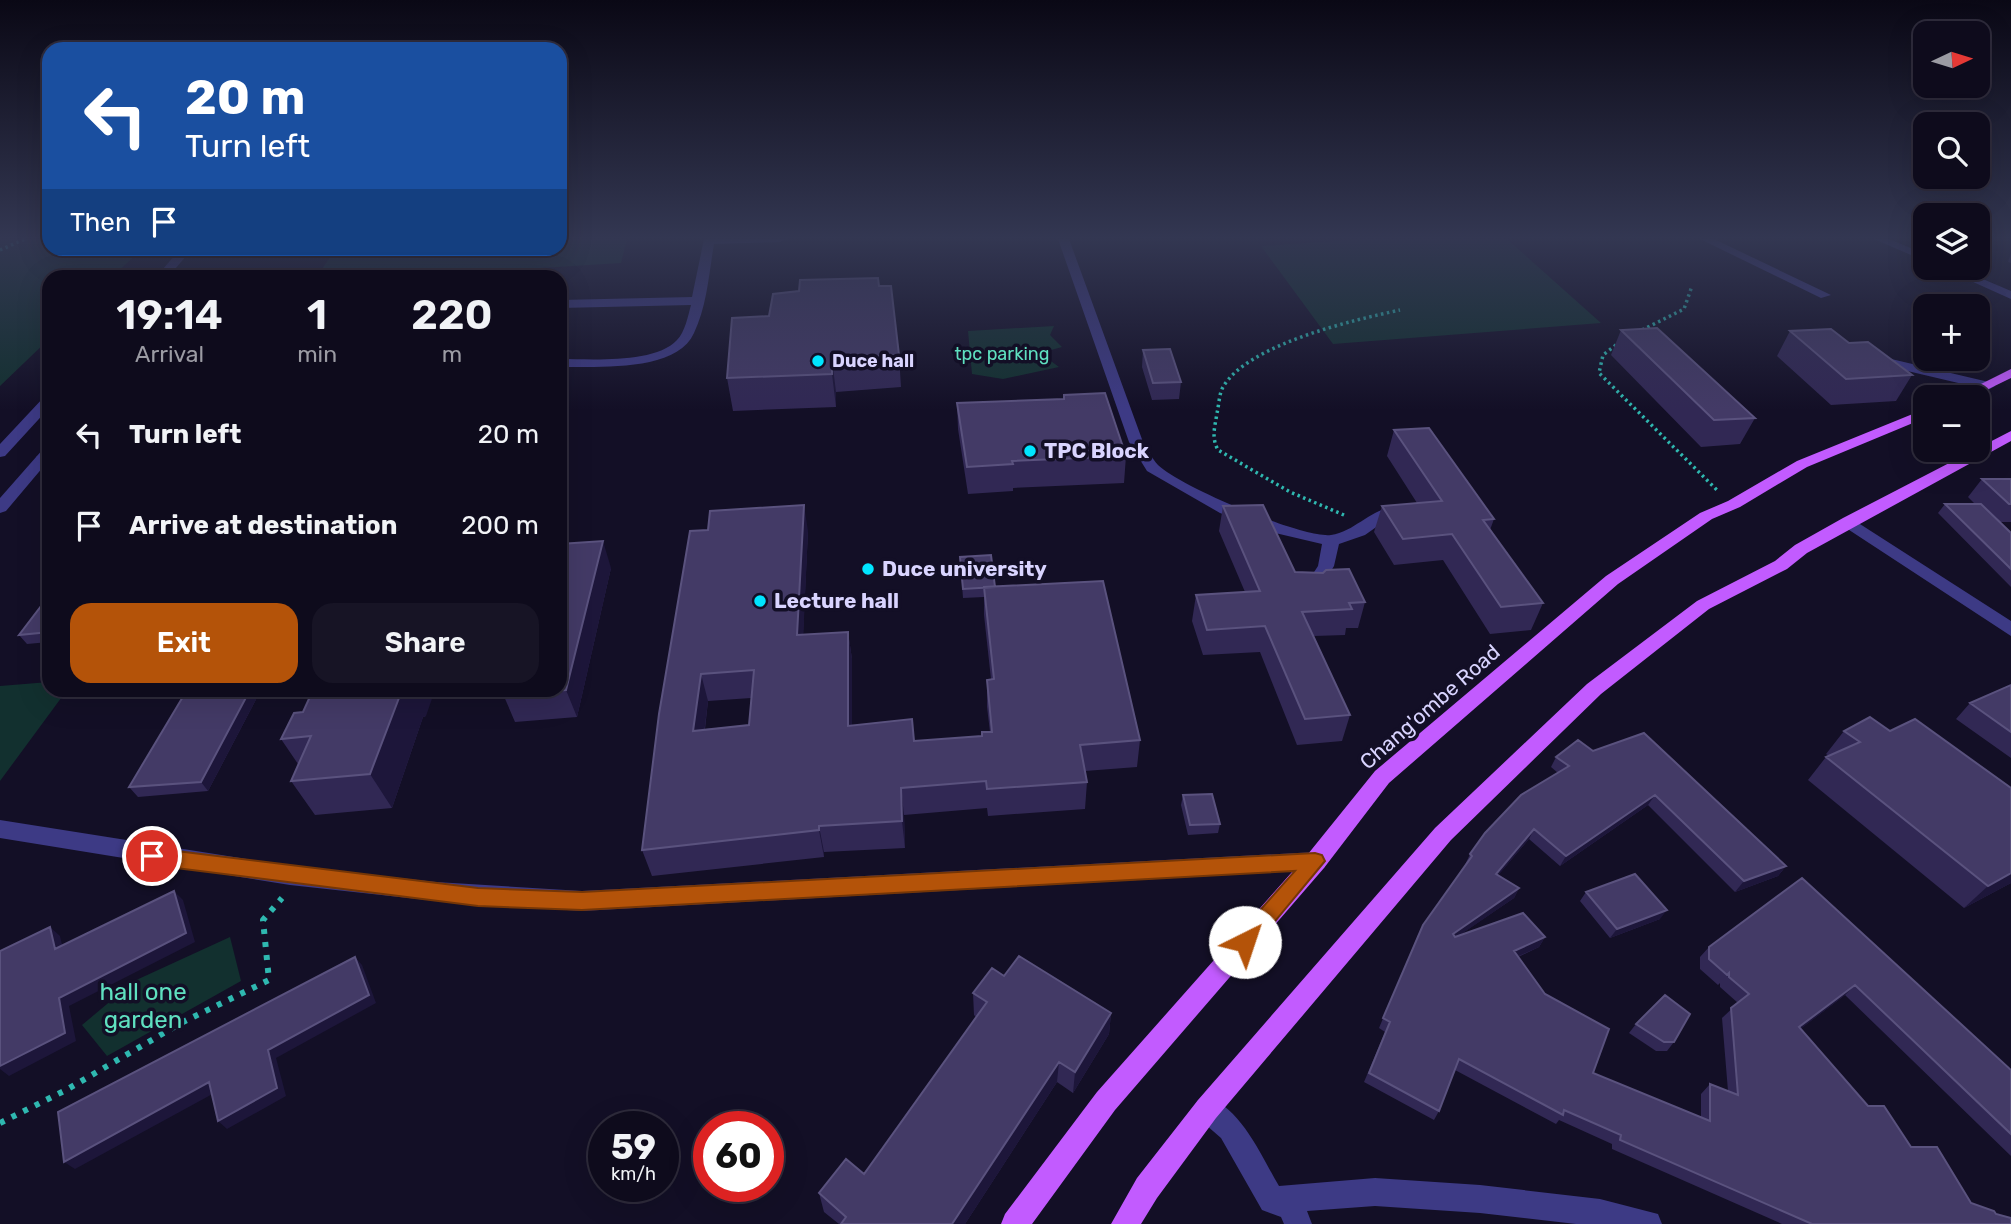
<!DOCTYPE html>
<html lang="en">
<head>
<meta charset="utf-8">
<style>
	body { margin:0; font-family:Rubik,sans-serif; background:#171425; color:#f1f3f6; height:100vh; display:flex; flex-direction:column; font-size:26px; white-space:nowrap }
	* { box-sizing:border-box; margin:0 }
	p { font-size:23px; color:#9b9ba3 }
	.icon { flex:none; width:38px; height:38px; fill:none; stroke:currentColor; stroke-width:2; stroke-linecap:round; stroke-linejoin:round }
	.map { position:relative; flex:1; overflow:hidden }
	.panel { position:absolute; left:42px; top:270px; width:525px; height:427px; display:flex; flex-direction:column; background:#0e0b1c; border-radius:21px; box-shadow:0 7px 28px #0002,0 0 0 2px #2e2b3b }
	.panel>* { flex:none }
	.top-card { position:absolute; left:42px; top:42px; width:525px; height:214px; border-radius:21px; box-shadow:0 7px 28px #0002,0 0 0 2px #2e2b3b; background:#1a4fa0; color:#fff; overflow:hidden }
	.needle { width:46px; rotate:86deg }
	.controls { position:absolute; left:1913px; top:21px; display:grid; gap:14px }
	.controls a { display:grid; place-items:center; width:77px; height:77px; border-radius:14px; background:#0e0b1c; box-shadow:0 7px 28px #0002,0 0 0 2px #2e2b3b; font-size:35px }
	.speed { position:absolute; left:588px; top:1111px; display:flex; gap:14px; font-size:35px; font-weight:700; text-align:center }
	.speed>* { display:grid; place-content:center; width:91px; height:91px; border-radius:50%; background:#0e0b1c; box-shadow:0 7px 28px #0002,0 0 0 2px #2e2b3b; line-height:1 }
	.speed small { font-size:18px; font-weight:400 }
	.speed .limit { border:10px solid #d22; background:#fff; color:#111 }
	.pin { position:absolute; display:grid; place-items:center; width:60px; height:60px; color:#fff; margin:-30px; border:4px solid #fff; border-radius:50%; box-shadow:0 2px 7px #0007 }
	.me { position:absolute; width:77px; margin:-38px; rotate:41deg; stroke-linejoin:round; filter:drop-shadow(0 0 5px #0008) }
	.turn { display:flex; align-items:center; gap:24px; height:147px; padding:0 28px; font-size:32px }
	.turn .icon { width:91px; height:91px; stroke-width:2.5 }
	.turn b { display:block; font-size:49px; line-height:60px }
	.then { display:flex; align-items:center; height:66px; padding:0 28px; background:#0003; gap:14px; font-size:26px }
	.eta { display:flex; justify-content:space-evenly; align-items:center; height:119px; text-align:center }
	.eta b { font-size:42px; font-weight:600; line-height:49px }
	.button { display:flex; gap:14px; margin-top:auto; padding:14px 28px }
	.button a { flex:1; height:80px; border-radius:21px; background:#b45309; color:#fff; font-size:28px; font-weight:600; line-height:80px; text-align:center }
	.button a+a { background:#171425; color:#f1f3f6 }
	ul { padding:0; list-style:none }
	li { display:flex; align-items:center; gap:21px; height:91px; padding:0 28px }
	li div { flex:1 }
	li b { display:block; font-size:26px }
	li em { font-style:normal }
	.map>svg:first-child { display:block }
</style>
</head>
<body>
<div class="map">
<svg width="2011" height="1224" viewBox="0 0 2011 1224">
	<rect width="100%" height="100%" fill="#130f26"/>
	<!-- green -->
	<path fill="#12302f" d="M0,239H49V248L142,249L113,276H49V339L0,386Z
		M560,239H627L621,263L414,276H317L336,249L560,248Z
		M1364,239H1507L1601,323L1333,344L1261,246Z
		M1054,326L1050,335L1062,347L1040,353L1059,367L1003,379L972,374L968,331Z
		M49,682V690H67L0,781V686Z
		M230,937L241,981L107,1056L82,1025L113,999L121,987Z"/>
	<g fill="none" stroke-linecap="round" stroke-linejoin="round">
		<!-- path-far1 -->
		<path stroke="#2fb8b0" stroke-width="3.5" stroke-dasharray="2.5 3.5" stroke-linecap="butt" d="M0,250L25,239
			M1642,330L1684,309L1692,286
			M1616,345L1603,355L1599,373L1717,490
			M1344,515L1290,492L1218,450C1211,437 1215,427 1217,413C1219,405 1219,394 1223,387C1248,344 1354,320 1400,310"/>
		<!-- path -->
		<path stroke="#2fb8b0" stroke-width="6" stroke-dasharray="5 8" stroke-linecap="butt" d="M0,1123L66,1090L181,1023L269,980L263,920L282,898"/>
		<!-- service -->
		<path fill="#3d3a85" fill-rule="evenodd" d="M704,239H786L780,242L714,244C709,273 707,306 694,333C676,373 597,366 560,367V359C591,359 655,364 677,340C685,332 688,316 691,305L560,308V300L692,297Z
			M1058,239H1069L1143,442C1148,449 1152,459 1158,465C1179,486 1303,539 1331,535C1359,531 1375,501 1405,509L1407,512L1405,515L1389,518L1365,535L1339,544L1334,566L1316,596L1310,598L1301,592L1318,566L1322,544L1271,532L1220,513L1147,471L1129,442Z
			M1700,239H1714L1831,295L1821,298Z
			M181,248H193L169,276H157Z
			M49,396V408L5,456L0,457V444L44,397Z
			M49,447V460L6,511L0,513V498L44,448Z
			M0,820L290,866L436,882L582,891L1316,852L1324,854L1327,861L1324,868L1316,870L582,911L436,901L290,885L0,838Z"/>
		<!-- minor -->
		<path fill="#3d3a85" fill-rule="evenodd" d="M1887,358L1993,383L1995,386L1988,390L1882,365L1880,362Z
			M49,455V463L37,462L35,459L37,456Z
			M1849,517L2011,621V636L1843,526L1841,522Z
			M1207,1096C1243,1111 1260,1154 1279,1186L1375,1178L1480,1185L1600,1199L1658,1214L1662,1224H1576L1480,1213L1375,1206L1307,1211L1312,1224H1284L1281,1217L1262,1210L1221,1138L1198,1118L1194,1109L1198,1100Z"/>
		<!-- tertiary -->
		<path fill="#3d3a85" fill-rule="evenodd" d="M1874,239H1889L1925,254V261Z
			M1942,268H1957L2011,291V299Z"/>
		<!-- primary -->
		<path fill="#c25bff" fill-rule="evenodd" d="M2011,369V378L1972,397H1955Z
			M1925,409V418L1807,467L1740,507L1712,519L1618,584L1389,783L1324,868L1115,1110L1032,1224H1001L1005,1214L1097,1092L1308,854L1375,771L1606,576L1700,513L1728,501L1797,461Z
			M2011,431V441L1807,553L1787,569L1709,609L1601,694L1451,840L1216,1118L1157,1198L1141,1224H1111L1137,1178L1198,1100L1435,828L1587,684L1697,601L1775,561L1795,545L1843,518Z"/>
	</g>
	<!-- wall -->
	<path fill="#312854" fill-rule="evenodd" d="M2011,253V263L2008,262Z
		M879,286L899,355L901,387L836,392V407L733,411L727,378L769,316Z
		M1621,330L1755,418L1740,444L1701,447L1611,355Z
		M1790,331L1849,343L1912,375L1896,401L1831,405L1777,356Z
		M1143,350L1181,382L1179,399L1152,400L1142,367Z
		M1064,395L1126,456L1124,483L1013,488V491L968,494L958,429L957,403L1063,399Z
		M1394,430L1494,519L1490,530L1543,603L1531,630L1490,634L1443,560L1394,565L1374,532L1382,506L1417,503L1387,456Z
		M1982,479H2011V522H2000L2011,533V587L1938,513L1945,504H1975L1968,497Z
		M1223,506L1295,572L1365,602L1358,628H1346L1345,635L1314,636L1350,715L1342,741L1297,745L1260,652L1203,655L1192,621L1196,595L1245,592L1219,531Z
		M808,531L803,635L848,632L852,659V725L914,741L982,736L990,732L987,707V680L991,679L984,615V597L963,598L960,557L995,587L1140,740L1137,767L1085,771L1087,782L1085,809L988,816L987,808L904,815L905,848L824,852V857L652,876L642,850L659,714ZM751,698L749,725L705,729L708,701Z
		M611,568L577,717L515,722L503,694Z
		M49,600V642L27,644L19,635Z
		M2011,685V758L1956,719L1970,703Z
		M187,690H261L208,791L138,797L129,787Z
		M303,712L426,716L423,717L392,808L315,815L291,781L298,764L281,739Z
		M1844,731H1890L2011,788V883L1964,908L1808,780L1826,757L1829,756L1826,754Z
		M1593,751L1786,866L1778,876L1735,892L1648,805L1560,866L1529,839L1498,875L1519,888L1514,898L1458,936L1545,937L1539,947L1518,957L1593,1073L1701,1117V1094L1710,1084L1728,1091L1722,1018L1738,1003L1720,987V983L1718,985L1700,969V957L1709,947L1802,878L2011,1070V1156L1845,995L1800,1029L1868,1106L1911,1147L1971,1203L1996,1214L2011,1224H1782L1612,1149V1144L1559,1120L1556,1124L1455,1070L1439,1111L1434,1120L1364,1082L1385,1032L1379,1028L1418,935L1466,865H1465L1470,854L1558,773L1551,767L1556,757Z
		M1183,795L1220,824L1218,833L1188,835L1181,805Z
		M1586,892L1660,919L1610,938L1580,901Z
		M1004,976L1111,1013L1109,1034L1073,1093L1057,1082L965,1224H839L824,1212L819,1193L864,1174L976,1017L974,1015L973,993Z
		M1636,1024L1674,1042L1667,1051H1656L1629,1033Z"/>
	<!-- shaded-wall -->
	<path fill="#1d163a" d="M832,359L836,392V407L832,374Z
		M804,505L808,531L802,663L797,635Z
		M603,541L611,568L577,717L566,690Z
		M848,632L852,659V753L848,726Z
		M701,674L708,701L701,758L693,731Z
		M250,690H261L208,791L201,782Z
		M402,690H435L426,716L423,717L392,808L370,774Z
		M901,788L904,815L905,848L902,821Z
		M1655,795L1648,805L1560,866L1566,856Z
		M819,826L824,852V857L819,830Z
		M1534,829L1529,839L1491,884L1496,874Z
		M1786,866L1778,876L1735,892L1744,881Z
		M2011,873V883L1964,908L1988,886Z
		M1519,888L1514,898L1447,944L1453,934Z
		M174,891L183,900L195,942L69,1006L76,1041L9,1076L0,1069V1066L59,998Z
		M1667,910L1660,919L1610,938L1617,929Z
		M50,927L60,936L65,958L55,949Z
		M1545,937L1539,947L1508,961L1514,951Z
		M355,957L362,965L376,1003L276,1058L286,1096L227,1129L218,1121L268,1050Z
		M1855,985L1845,995L1790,1037L1799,1027Z
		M1111,1013L1109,1034L1073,1093L1075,1072Z
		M1059,1062L1057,1082L965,1224H952Z
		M209,1082L218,1091L75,1169L64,1162Z"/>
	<!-- building -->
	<path fill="#433a66" stroke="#5a527e" stroke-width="2" fill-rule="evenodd" d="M878,278L879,286H891L899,355L832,359V374L727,378L732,318L769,316L773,294L799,291L800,280Z
		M1657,328L1755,418L1714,420L1621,330Z
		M1831,329L1849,343L1868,342L1912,375L1846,379L1790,331Z
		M1170,349L1181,382L1153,383L1143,350Z
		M1105,393L1126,456L1012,461L1013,464L967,467L957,403L1064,399V395Z
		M1429,428L1494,519L1483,520L1543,603L1501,607L1452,534L1403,539L1382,506L1442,501L1394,430Z
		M1982,479H2011V504H2009Z
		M1945,504H1981L2011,533V569Z
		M804,505L797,635L848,632V726L912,719L914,741L982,736V732H992L987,680L994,679L984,587L1103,581L1140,740L1080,745L1087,782L987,789L986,781L901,788L902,821L819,826V830L642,850L659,714L690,531L708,530L710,511ZM754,670L749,725L693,731L701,674Z
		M1263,505L1295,572L1323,573L1326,570L1349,569L1365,602L1349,603L1352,609L1302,612L1350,715L1305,719L1265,626L1207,630L1196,595L1260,591L1223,506Z
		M603,541L566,690L503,694L504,690H560V544Z
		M991,555L995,587L963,589L960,557Z
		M49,600V632L19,635L45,601Z
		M2011,685V732L1970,703Z
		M187,690H250L201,782L129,787Z
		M313,690H402L370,774L291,781L311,736L281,739L294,713L303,712Z
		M1870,717L1890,731L1915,719L2011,788V873L1988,886L1826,757L1860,742L1844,731Z
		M1644,733L1786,866L1744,881L1655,795L1566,856L1534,829L1496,874L1519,888L1453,934L1455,937L1523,913L1545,937L1514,951L1545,994L1609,1029L1593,1073L1710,1121V1084L1738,1095L1731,1008L1749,994L1729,977V973L1727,975L1709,959V947L1802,878L2011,1070V1134L1855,985L1799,1027L1868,1106H1884L1911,1147H1937L1971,1203L1994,1211L1996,1214L2011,1218V1224H1812L1620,1140L1621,1135L1564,1110L1563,1115L1459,1059L1439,1111L1369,1073L1390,1022L1383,1018L1423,925L1472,856L1470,854L1485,833L1521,795L1569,766L1556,757L1578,740L1593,751Z
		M1212,794L1220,824L1190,825L1183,795Z
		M1635,874L1667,910L1617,929L1586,892Z
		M174,891L186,933L59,998L65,1033L0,1066V951L50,927L55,949Z
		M1019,956L1111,1013L1075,1072L1059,1062L952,1224H841L846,1217L819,1193L846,1159L864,1174L987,1002L973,993L992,968L1004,976Z
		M355,957L369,995L268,1050L277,1088L218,1121L209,1082L64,1162L58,1112Z
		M1665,995L1690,1014L1674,1042H1664L1636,1024Z"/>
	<!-- sky -->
	<linearGradient id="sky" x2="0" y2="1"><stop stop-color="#0a0815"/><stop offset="0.58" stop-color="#333752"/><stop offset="1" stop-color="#333752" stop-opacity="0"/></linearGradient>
	<rect width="2011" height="410" fill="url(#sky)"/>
	<!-- route -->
	<path fill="#b45309" stroke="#753606" stroke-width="2" d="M152,848L478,888L582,892L1315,853L1322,855L1325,861L1252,949L1245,951L1238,949L1234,942L1238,935L1295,871L582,910L478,906L152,865L145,862L142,856L145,851Z"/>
	<!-- markers -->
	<g fill="#00e5ff" stroke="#130f26" stroke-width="2.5">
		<circle cx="818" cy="361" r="7"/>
		<circle cx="1030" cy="451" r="7"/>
		<circle cx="868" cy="569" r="7"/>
		<circle cx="760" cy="601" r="7"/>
	</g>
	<g text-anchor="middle" stroke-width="7" stroke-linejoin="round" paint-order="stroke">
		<!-- far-park labels -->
		<g font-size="18" fill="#5fe0c0" stroke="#130f26">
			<text x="1002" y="360">tpc parking</text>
		</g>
		<!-- far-poi labels -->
		<g font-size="18" font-weight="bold" fill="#d9d4ff" stroke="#130f26" text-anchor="start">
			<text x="832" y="367">Duce hall</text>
		</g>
		<!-- poi labels -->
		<g font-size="21" font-weight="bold" fill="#d9d4ff" stroke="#130f26" text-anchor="start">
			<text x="1044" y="458">TPC Block</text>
			<text x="882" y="576">Duce university</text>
			<text x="774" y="608">Lecture hall</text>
		</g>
		<!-- street labels -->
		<g font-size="21" fill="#d9d4ff" stroke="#130f26">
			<text transform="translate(1430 707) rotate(-41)" y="7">Chang'ombe Road</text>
		</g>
		<!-- near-park labels -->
		<g font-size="24" fill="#5fe0c0" stroke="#130f26">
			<text x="143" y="1000">hall one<tspan x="143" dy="28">garden</tspan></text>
		</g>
	</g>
</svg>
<div class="controls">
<a><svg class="needle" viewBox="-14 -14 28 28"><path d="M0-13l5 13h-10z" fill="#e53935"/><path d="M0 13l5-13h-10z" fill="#9b9ba3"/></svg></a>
<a><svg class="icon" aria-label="search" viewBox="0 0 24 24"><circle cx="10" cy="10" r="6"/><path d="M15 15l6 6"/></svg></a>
<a><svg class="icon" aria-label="layers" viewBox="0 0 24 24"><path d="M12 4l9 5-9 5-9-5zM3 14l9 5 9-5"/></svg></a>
<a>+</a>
<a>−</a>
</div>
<div class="speed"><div>59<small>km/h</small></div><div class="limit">60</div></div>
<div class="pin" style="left:152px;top:856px;background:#d93025"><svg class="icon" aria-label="arrive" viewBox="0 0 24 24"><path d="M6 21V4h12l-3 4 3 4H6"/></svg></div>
<svg class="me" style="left:1245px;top:942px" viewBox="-20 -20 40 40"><circle r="19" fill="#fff"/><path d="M0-13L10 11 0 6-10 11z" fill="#b45309"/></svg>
<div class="top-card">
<div class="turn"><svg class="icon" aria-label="left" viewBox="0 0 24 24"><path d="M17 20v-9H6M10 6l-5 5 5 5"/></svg><div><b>20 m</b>Turn left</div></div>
<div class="then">Then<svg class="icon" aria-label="arrive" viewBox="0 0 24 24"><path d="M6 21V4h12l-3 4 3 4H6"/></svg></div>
</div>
<section class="panel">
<div class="eta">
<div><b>19:14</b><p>Arrival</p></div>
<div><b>1</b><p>min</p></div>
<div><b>220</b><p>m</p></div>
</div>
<ul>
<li><svg class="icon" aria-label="left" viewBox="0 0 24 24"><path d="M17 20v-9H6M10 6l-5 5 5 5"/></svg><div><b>Turn left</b></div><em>20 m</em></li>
<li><svg class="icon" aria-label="arrive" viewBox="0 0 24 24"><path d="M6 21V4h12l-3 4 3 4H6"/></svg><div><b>Arrive at destination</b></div><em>200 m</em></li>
</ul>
<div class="button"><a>Exit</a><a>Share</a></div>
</section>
</div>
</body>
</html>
